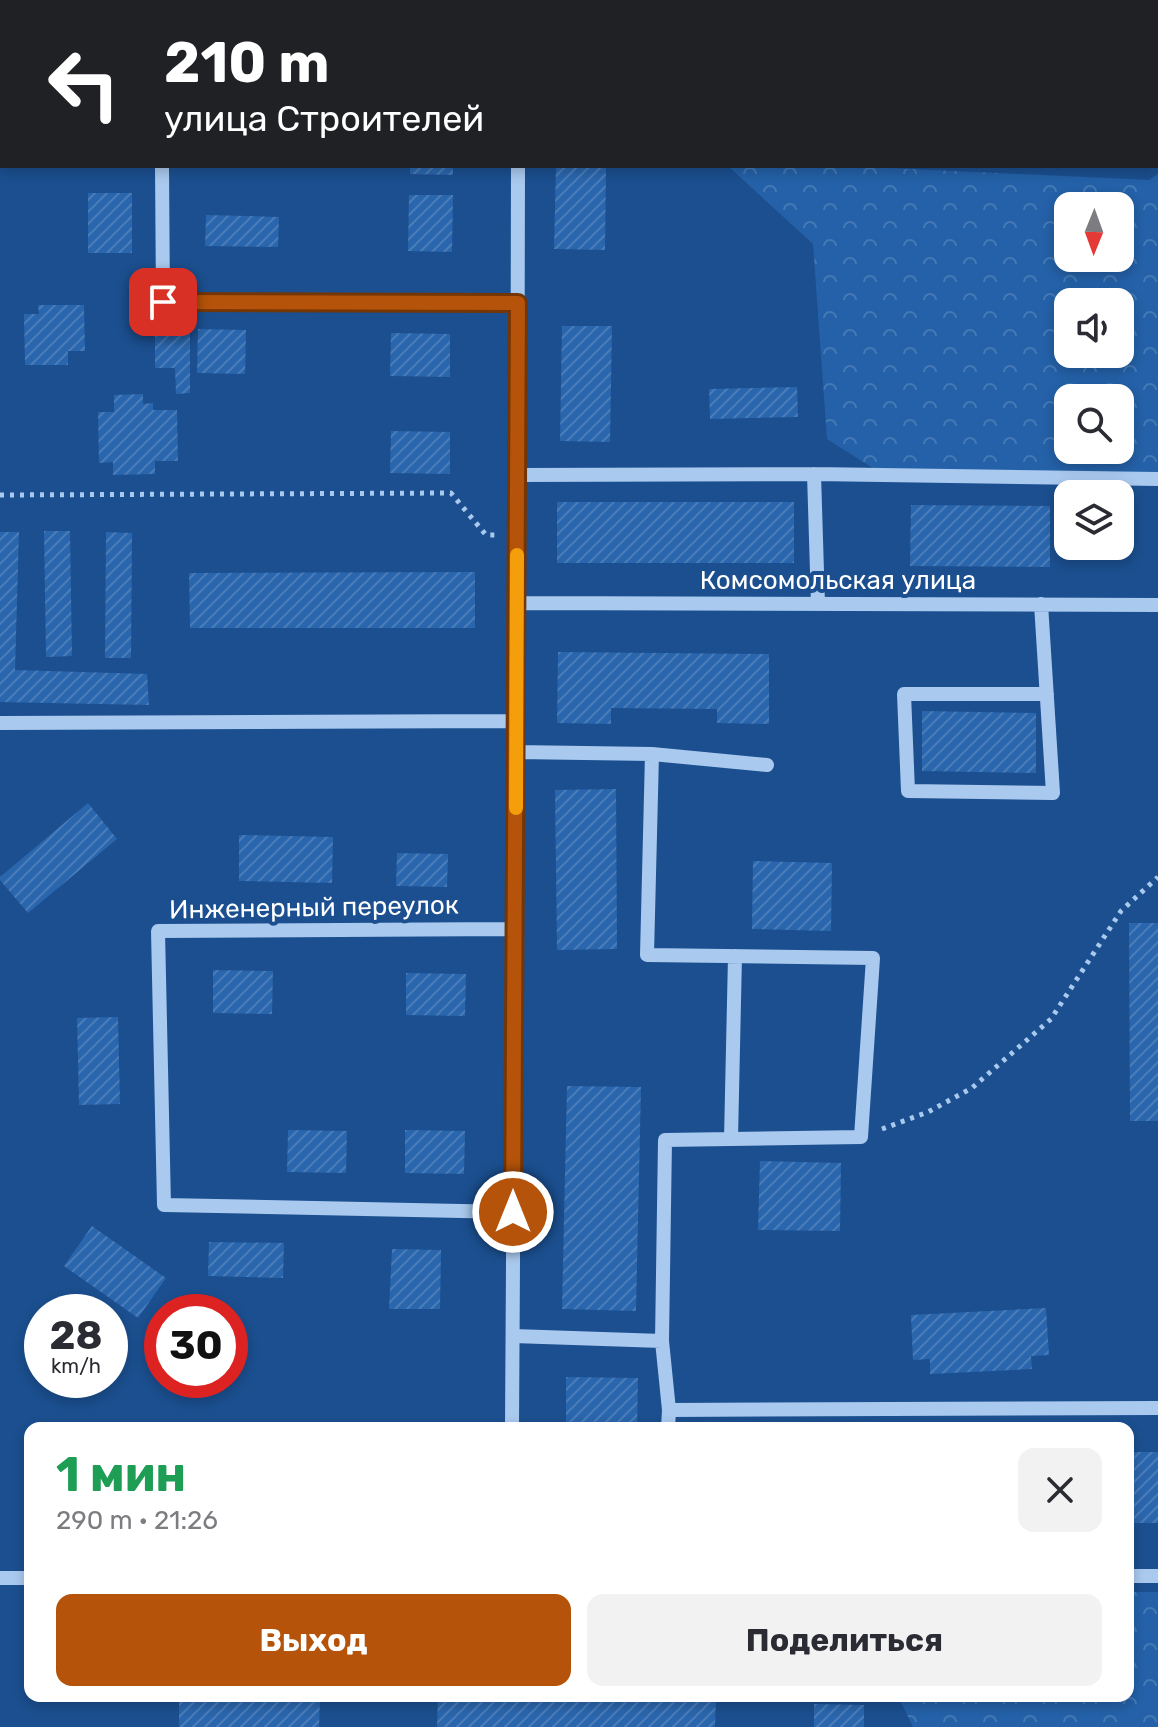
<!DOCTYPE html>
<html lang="ru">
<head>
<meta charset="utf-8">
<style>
	body { margin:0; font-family:Rubik,sans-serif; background:#f2f2f3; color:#2b2b33; height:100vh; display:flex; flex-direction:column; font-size:30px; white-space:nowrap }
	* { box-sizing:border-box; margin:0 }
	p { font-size:26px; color:#7c7c81 }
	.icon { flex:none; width:44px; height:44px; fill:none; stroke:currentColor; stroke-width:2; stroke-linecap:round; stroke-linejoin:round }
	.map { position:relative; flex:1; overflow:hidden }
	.drawer { position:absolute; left:24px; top:1422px; width:1110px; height:280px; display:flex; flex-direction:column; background:#fff; border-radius:16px; box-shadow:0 4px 12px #0003 }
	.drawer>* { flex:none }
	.banner { position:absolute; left:0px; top:0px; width:1158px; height:168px; box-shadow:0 4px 12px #0003; background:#202124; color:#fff; overflow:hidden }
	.needle { width:52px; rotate:181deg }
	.tools { position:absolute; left:1054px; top:192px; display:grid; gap:16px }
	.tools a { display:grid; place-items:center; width:80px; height:80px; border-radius:16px; background:#fff; box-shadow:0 4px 12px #0003; font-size:40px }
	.speed { position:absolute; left:24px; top:1294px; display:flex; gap:16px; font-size:40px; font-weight:700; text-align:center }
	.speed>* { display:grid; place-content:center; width:104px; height:104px; border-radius:50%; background:#fff; box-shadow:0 4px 12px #0003; line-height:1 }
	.speed small { font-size:20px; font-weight:400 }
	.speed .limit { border:12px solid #d22; background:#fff; color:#111 }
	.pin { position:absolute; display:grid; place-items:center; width:68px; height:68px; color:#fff; margin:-34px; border-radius:16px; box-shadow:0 4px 12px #0006 }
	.me { position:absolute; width:88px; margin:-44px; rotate:0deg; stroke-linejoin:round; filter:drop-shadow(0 0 6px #0008) }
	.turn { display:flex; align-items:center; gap:28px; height:168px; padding:0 32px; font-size:36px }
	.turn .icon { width:104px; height:104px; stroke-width:2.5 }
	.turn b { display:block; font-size:56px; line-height:68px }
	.round { display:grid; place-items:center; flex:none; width:84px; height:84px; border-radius:16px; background:#f2f2f3 }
	.head { display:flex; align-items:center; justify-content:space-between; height:136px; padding:0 32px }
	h1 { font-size:48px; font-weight:700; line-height:60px; color:#1e9e55 }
	.action { display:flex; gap:16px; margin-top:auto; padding:16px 32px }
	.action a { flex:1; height:92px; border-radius:16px; background:#b45309; color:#fff; font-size:32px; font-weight:700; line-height:92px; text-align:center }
	.action a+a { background:#f2f2f3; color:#2b2b33 }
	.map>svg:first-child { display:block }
</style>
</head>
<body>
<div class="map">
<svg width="1158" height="1727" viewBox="0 0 1158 1727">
	<defs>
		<pattern id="forest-crowns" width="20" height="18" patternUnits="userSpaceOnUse" patternTransform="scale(2)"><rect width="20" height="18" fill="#2461a8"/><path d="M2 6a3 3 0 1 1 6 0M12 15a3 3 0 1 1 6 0" fill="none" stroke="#4579b5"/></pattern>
		<pattern id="building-hatch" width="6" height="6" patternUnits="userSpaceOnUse" patternTransform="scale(2)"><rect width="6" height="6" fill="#2a66ad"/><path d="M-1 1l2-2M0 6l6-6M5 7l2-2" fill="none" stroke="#4a7db9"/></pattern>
	</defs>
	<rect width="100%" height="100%" fill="#1b4f8f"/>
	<!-- forest -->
	<path fill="url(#forest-crowns)" fill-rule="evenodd" d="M728,166H846L1149,180L1158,174V474L876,470L827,439L813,244ZM1068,206H1120V258H1068ZM1068,302H1120V354H1068ZM1068,398H1120V450H1068Z
		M1128,1592H1158V1727H913L898,1696H1128Z"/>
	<!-- building -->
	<path fill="url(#building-hatch)" d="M410,166H453V175L410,174Z
		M556,166H606L605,250L554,249Z
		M88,193H132V253H88Z
		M409,195H453L452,252L408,251Z
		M206,215L279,217L278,247L205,246Z
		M38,305H84L85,351H68V365H25L24,314H39Z
		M562,326H612L610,442L560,441Z
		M155,329H190V393L176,394L175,368H155Z
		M198,329L246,330L245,374L197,373Z
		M391,333L450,334V377L390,376Z
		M797,387L798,417L710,419L709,389Z
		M143,394V404L153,403V410H177L178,461H155V474L113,475V462L99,463L98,412H114V395Z
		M391,431L450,432V474L390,473Z
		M557,502H794V563H557Z
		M911,505L1050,506V567L910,566Z
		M44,531H70L72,656L46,657Z
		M0,532H19L15,670L147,674L149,705L0,702Z
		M106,532L132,533L131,658H105Z
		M475,572V628H190L189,573Z
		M558,652L769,654V724L717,723V709L611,708V724L557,723Z
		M922,711L1036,713V773L922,771Z
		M616,789L617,949L557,950L555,790Z
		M88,803L117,839L28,913L0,880V877Z
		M239,835L333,837L332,883L239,881Z
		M397,853L448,854L447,887L396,886Z
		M753,861L832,863L831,931L752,929Z
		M1129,923H1158V1121H1130Z
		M213,970L273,971L272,1014L213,1013Z
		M406,973L466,974L465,1016L406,1015Z
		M118,1017L120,1104L79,1105L77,1018Z
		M567,1086L641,1087L636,1311L562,1309Z
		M288,1130L347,1131L346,1173L287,1172Z
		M405,1130L465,1131L464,1174L405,1173Z
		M760,1161L841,1163L840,1231L758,1230Z
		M92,1226L166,1278L138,1318L64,1266Z
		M209,1242L284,1243L283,1278L208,1276Z
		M392,1249L441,1250L440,1309H389Z
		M1046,1308L1049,1355L1031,1356L1032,1369L930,1374V1359L913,1360L911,1315Z
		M566,1377L638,1378L637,1428H566Z
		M1128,1452H1158V1523H1128Z
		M438,1696H716L715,1727H437Z
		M179,1698H320L319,1727H179Z
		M814,1704L864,1705V1727H814Z"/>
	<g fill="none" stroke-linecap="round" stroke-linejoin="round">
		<!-- path -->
		<path stroke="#a9c9ee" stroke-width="5" stroke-dasharray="4 6" stroke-linecap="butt" d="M0,495L451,493L486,535H499
			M882,1129L928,1112L972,1088L1051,1019L1121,911L1158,877"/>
		<!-- minor -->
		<path stroke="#a9c9ee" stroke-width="14" d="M160,0V2
			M518,2V0
			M162,166L163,302L518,303
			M814,474L818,604
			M518,475L814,474L1158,479
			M517,603L1158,605
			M1041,604L1053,793L908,791L904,694H1047
			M0,723L517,721
			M516,752L652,754L767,765
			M652,754L647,955L873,958L861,1137L665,1140L662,1341L669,1410L668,1428
			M731,1139L735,956
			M513,1212L164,1205L158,931L515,929
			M513,1336L662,1341
			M669,1410L1158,1408
			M512,1428L517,603L518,166
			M1128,1576H1158
			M0,1578H30"/>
	</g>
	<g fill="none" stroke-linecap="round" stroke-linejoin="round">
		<!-- route casing -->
		<g stroke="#753606" stroke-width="20">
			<path id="route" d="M163,302L518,303L513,1212"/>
		</g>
		<!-- route -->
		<use href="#route" stroke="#b45309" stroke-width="14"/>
		<!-- slow -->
		<path stroke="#f59e0b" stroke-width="14" d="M516,808L517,555"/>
	</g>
	<g text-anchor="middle" stroke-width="8" stroke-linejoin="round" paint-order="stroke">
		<!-- street labels -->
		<g font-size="26" fill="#fff" stroke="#1b4f8f">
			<text x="838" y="589">Комсомольская улица</text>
			<text transform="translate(314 907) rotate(-1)" y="9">Инженерный переулок</text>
		</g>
	</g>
</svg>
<div class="tools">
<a><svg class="needle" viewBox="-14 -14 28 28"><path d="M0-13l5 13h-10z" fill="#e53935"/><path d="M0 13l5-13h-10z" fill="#7c7c81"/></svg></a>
<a><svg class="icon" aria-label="sound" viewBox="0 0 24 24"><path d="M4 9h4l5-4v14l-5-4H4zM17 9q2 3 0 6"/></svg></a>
<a><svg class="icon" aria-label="search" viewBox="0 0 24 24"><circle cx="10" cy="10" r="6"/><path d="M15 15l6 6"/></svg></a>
<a><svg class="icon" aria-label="layers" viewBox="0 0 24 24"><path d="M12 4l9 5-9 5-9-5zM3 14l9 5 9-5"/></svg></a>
</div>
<div class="speed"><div>28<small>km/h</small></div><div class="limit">30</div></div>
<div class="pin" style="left:163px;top:302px;background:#d93025"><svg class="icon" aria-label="arrive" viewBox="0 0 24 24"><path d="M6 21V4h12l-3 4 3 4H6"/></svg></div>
<svg class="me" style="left:513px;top:1212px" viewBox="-20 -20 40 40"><circle r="17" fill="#b45309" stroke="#fff" stroke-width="3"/><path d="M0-11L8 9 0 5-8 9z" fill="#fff"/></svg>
<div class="banner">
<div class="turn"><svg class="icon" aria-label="left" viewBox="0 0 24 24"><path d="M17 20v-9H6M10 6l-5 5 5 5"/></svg><div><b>210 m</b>улица Строителей</div></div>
</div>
<section class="drawer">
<div class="head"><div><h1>1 мин</h1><p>290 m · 21:26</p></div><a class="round"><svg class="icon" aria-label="close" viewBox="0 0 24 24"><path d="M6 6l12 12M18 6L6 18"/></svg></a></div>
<div class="action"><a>Выход</a><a>Поделиться</a></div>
</section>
</div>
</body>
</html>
